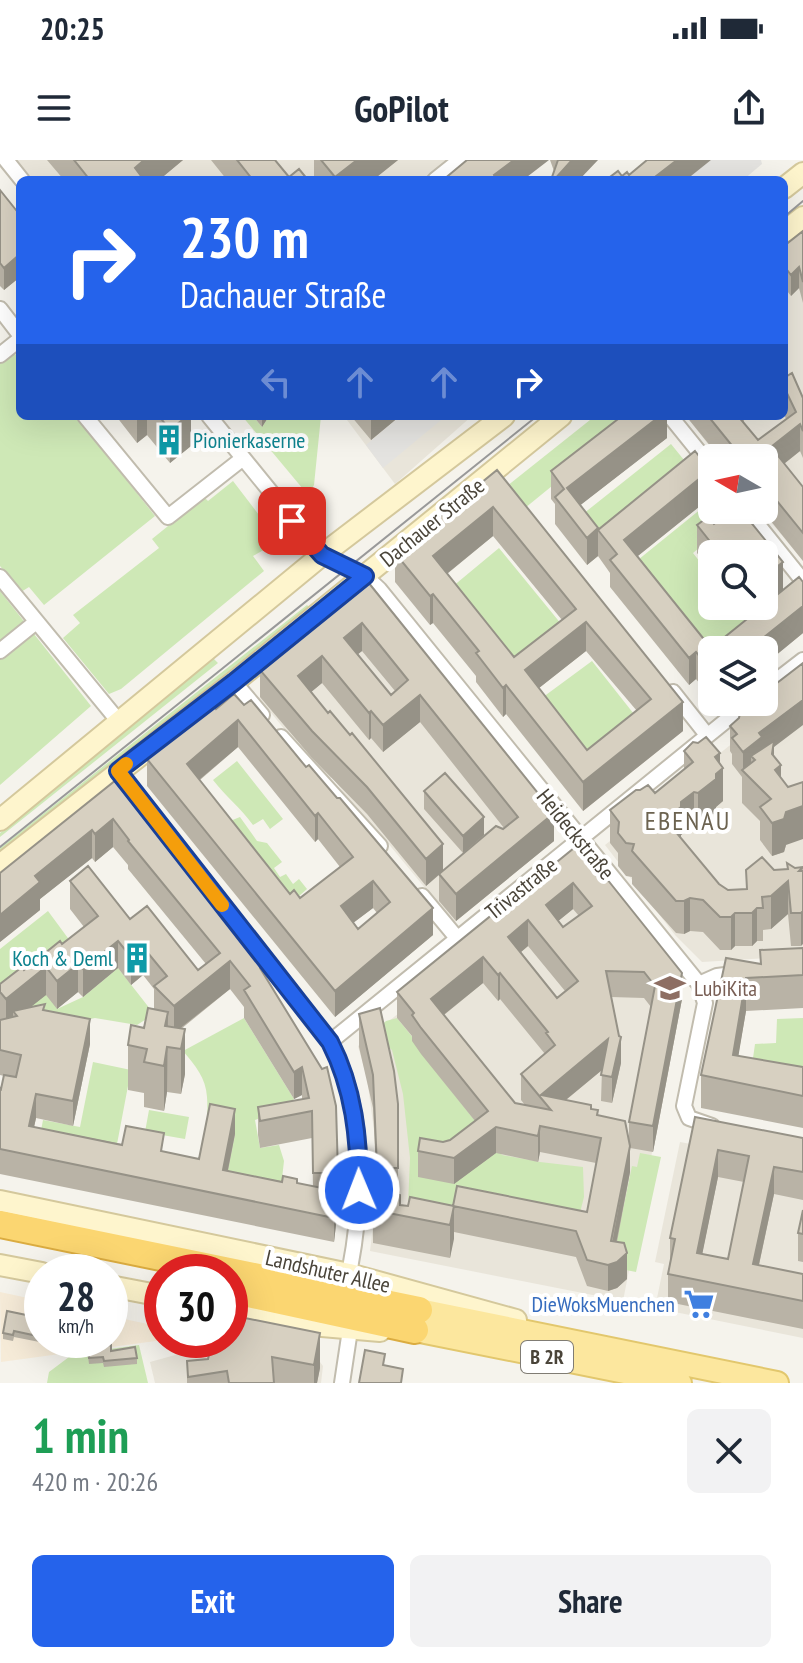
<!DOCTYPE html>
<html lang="en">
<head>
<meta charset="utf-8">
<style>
	body { margin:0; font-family:"PT Sans Narrow",sans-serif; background:#f2f2f3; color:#1f2937; height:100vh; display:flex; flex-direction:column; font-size:30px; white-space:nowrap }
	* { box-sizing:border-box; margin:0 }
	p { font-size:26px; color:#747a83 }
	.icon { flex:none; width:44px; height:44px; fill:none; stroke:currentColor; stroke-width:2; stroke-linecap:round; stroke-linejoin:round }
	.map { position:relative; height:1223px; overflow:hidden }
	.sheet { display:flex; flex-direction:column; background:#fff; flex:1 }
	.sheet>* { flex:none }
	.top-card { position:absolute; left:16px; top:16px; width:772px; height:244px; border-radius:12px; box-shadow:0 8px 32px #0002; background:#2563eb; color:#fff; overflow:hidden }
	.needle { width:52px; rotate:279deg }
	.controls { position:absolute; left:698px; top:284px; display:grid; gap:16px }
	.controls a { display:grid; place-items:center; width:80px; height:80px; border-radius:12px; background:#fff; box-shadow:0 8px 32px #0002; font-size:40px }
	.speed { position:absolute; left:24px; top:1094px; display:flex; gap:16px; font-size:40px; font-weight:700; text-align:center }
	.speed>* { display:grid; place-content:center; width:104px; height:104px; border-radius:50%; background:#fff; box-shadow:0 8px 32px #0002; line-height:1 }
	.speed small { font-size:20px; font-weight:400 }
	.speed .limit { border:12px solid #d22; background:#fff; color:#111 }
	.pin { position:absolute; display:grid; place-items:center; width:68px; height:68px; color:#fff; margin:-34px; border-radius:16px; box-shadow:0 4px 12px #0006 }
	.me { position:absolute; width:88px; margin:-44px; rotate:359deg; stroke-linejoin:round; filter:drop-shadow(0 0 6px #0008) }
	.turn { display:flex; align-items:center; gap:28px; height:168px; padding:0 32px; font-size:36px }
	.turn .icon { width:104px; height:104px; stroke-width:2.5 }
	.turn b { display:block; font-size:56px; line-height:68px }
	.lanes { display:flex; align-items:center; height:76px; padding:0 32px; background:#0003; justify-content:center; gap:40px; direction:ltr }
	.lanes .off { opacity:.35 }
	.round { display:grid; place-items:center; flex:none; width:84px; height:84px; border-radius:12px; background:#f2f2f3 }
	.head { display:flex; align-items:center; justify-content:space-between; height:136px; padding:0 32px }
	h1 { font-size:48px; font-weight:600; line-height:60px; color:#1e9e55 }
	.button { display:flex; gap:16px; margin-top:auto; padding:16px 32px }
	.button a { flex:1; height:92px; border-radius:12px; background:#2563eb; color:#fff; font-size:32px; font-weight:600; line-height:92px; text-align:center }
	.button a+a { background:#f2f2f3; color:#1f2937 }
	.status { display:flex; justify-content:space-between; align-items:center; height:56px; padding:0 40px; background:#fff; direction:ltr }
	.status svg { height:22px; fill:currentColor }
	header { display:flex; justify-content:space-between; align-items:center; height:104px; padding:0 32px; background:#fff; font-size:36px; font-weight:600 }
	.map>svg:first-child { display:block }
</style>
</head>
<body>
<div class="status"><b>20:25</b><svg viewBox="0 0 49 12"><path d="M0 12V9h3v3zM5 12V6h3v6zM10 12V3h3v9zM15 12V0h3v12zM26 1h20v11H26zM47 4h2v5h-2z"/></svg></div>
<header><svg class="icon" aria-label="menu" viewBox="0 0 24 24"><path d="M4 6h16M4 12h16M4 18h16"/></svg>GoPilot<svg class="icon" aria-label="share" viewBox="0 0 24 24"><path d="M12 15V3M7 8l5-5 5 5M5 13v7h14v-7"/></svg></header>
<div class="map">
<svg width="803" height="1223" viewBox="0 0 803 1223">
	<rect width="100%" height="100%" fill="#f5f3ec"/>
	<!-- residential -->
	<path fill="#e9e5da" d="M16,0H460L477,20H32Z
		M803,91V401L761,350H764V298H719L686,256H784V107Z
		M344,256H472L395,324Z
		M368,449L554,681L454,763L387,682L357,651L332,617L329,619L310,596L307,597L259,538Z
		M803,527V796L702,802L675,775L605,685Z
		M579,708L682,839L623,1141L370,1091L376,1041L375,978L367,918L358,886Z
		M680,982L803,1005V1178L655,1148L664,1104L655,1102Z
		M189,1180H225L317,1198L323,1206L321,1223H155L150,1202L186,1192Z"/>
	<!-- commercial -->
	<path fill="#f6ebd8" d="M0,1132L42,1141V1180H110V1156L162,1167L163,1180L1,1202Z"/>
	<!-- green -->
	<path fill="#cee8b6" d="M20,194V256H76L155,356L44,445L29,427L21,432L0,406V203L10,195Z
		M242,256H253L262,267L269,256H321L314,325L308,335Z
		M595,256H638L525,348L507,326Z
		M671,284L693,311L604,382L583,354Z
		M233,321L279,381L253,396L264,411L121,529L109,534L63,478L80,463L73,455L159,388L152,379L204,337L208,341Z
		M712,340V350H725L733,360L693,393L712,417V446H735L753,468L712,490L628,408Z
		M499,388L571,476L512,512L446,432Z
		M0,431L91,546L0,625Z
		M307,445L309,447L0,693V688Z
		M212,497L218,503L0,677V673L164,540L199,505Z
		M592,501L645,568L588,616L535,543Z
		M237,601L283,659L270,669L263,659L253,665C241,648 226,637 213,620Z
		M240,657L257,681L267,683L282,702L274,708L280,717L286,714L293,724L299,719L307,729L298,737L301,766L230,661Z
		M48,751L76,789L57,849L83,837L118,808L154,854L137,865L95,858L67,864L0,860V789Z
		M244,858L294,939L285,949L255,960L260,988L279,985L284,1001L280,1036L225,1024L235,974L210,969C206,957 208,948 207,937C206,918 195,905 183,891Z
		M397,858L414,879L422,894L502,995L540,1002L583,1007L584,1037L574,1076L395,1052L408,1045L410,998L403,934L392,890L380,881L359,887L386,861Z
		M803,858V929L750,919L755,884L776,883L777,859Z
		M93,902L131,910L114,1000L38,986L43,960L80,967Z
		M149,950L189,957L185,979L145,972Z
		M640,993L661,997L636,1112L611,1107L632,1006L637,1007Z
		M139,1185L148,1223H47L49,1212L73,1194Z"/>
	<!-- parking -->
	<path fill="#e4e3e0" d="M711,0H761L762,4L743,20H685Z
		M400,256H446L383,308L366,285Z"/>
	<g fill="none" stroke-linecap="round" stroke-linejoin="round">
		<!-- street casing -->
		<g stroke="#c1bcae" stroke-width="18">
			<path id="street" d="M6,0L22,20
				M435,20L460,0
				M0,149L20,175
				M0,195L20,179
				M85,256L168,357L242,299
				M209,256L322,395L365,416L379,429L699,824L705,843L684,946L689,958L712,966
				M670,256L712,308
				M746,350L803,421
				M0,417L120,563
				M0,491L36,462
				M234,522L262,555
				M764,530L803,500
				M673,532L707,575
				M281,577L380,686
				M118,611L330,882C367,953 364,1037 349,1114
				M422,736L457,778
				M699,824L717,816L741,813
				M330,882L749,542
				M342,1223L350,1170"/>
		</g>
		<!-- secondary casing -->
		<g stroke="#d4c89c" stroke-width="24">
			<path id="secondary" d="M784,28L803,13
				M784,72L803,57
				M0,660L322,395L504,256
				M0,705L234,522L561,256
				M0,1041L349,1114L516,1160
				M0,1105L42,1113
				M110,1126L162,1136
				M230,1149L322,1166L380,1171"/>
		</g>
		<!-- primary casing -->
		<g stroke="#e2c76d" stroke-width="26">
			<path id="primary" d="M419,1150L777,1223
				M415,1170L680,1223"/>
		</g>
		<!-- highway casing -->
		<g stroke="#dbac40" stroke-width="30">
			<path id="highway" d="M0,1064L419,1150
				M230,1130L415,1170"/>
		</g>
		<!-- street -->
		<use href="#street" stroke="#fff" stroke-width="14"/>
		<!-- secondary -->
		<use href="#secondary" stroke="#fef5cd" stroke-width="20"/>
		<!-- primary -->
		<use href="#primary" stroke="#fce79e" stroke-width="22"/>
		<!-- highway -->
		<use href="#highway" stroke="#fbd671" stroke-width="26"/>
		<!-- tram -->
		<path stroke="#999" stroke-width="2" d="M784,57L803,41
			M0,687L537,256"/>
	</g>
	<!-- wall -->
	<path fill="#b9b3a6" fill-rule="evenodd" d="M47,0H183L159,20H64Z
		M211,0H275L289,17L308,20H227Z
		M314,0H398L373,20H314Z
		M550,0H598L554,11Z
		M0,30L20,55V117L4,130L0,126Z
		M803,71V143L799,128L791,136L784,127V86Z
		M784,218L803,238V298L800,291L784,304L803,327V401L762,350H764V298H720L686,256H744V263L758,280L786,259L784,254Z
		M116,256H191V286L170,303L147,275L137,283Z
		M253,256H269L262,267Z
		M351,256H400L371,280Z
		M622,256H667V278L580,345L598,369L695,291L710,310V338L638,396L711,488L749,458L739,446H764V394H712V412L697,393V365L708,357L714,364L732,350H741L783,402V430L773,438L799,417L803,422V473L764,505V490H712V539L696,519L689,525L610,427V413L598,396L587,405L555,364V344L551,339V311Z
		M497,310L683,571L583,651L506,554L503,557L476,522V516L433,463L430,465L395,422V393ZM493,376L562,460L514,497L447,414ZM586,491L637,551L587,590L539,528Z
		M368,422L554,681L456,761L439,741V715L426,726L367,654L312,598L260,537V510ZM362,491L395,531L391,535L358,494ZM322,523L369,580L371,578L383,592L420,562L504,668L443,710L350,575L328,553L311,532Z
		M234,534L433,775L335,857L147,626V599L216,549ZM238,587L315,682L318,679L340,707L300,738L290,734L200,620ZM373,748L377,753L358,769L353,763Z
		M730,566L774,587V596L781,619L786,685L784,692L772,696L760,680V661L742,643V617L732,604V594L730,591Z
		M684,591L720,603L723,641L716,647V652L698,666L694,665L681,675V678L719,724L728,730L746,729V710H774L803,707L801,786H791L788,754L771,769L763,770V781H757L752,786H735L731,790H720L703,772L690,771L684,774L676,773L632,724V717L626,716L618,706V693L610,683V650L655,633L684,609Z
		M116,620L264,815L322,909L338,1013L337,1056L334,1082L0,1014V928L1,929L4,916L0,915V824L62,784L84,767L70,749V721L130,759L198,810L206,804L128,709V705L113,687L95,702L92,698L40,739V750L0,782V713ZM118,808L131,825L143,815L154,829V850L144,868L128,885V930L144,933V947L164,951L167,932L181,934L185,914L181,869L230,829L244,847V858L294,939L302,935V939L258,947V975L260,988L312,978L313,1027L228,1011L235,974L199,999L34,967L36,958L73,966L90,884L45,850L30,847L46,835L57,849L78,832L83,837Z
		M424,631L484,675L463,693L424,649Z
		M579,684L682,839L653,992L630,988V1012L617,1082L627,1119L617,1128L608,1131L587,1126L576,1097L454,1072L450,1098L373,1083V1050L377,1031L373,948L359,887V854L398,944V1035L400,1045L453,1046L587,1052L596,1003L540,992L538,1002L496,993L454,1024L418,1017V991L450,980L475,961L421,894L412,881V876L397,858V832ZM573,749L579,756L563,767L558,761ZM528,786L565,831L557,838L521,792ZM483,823L498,841L500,839L545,894L521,914V940L525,945L515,943L444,855ZM611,837L644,838L651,847L629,962V978L598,956L591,949L566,940L602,910L601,941L612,943L621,903Z
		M803,788V848L746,851L738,896L803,907V968L701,948V915L726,798L760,804V790Z
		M695,957L803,978V1040L774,1034L759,1105L803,1114V1169L668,1142V1114L670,1101V1078ZM718,1017L744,1022L728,1099L702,1094Z
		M803,1050V1102L798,1101V1073Z
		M42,1143V1180H91L89,1187L111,1191L137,1198V1204L104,1207L103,1203L89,1204L87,1188L75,1189L14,1177L13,1181L3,1179V1173L36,1157Z
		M230,1180L320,1208L317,1223H187V1201L208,1199Z"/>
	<!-- shaded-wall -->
	<path fill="#969287" d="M144,0H183L159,20H135V8Z
		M357,0H398L373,20H335V17Z
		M514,0H549L523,20H494V15Z
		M572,0H598L579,20H554Z
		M677,0H711L686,20H651Z
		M20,94V117L4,130V108Z
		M799,107V128L791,136V115Z
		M137,256H147V275L137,283Z
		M187,256H191V286L170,303V270Z
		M262,256H269L262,267Z
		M371,256H400L371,280Z
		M660,256H667V278L569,354L567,328Z
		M800,264V291L771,314V287Z
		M710,310V338L624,407V380Z
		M493,347V376L433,425V396Z
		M598,368V396L587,405V378Z
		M783,402V430L764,445V417Z
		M433,434V463L430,465V436Z
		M803,446V473L764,505V490H748Z
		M586,462V491L525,539V510Z
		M362,463V491L344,505V478Z
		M696,492V519L689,525V498Z
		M322,496V523L298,543V516Z
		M506,525V554L503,557V528Z
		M420,535V562L383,592V565Z
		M803,540V565L774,587V613L755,600L751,596V611H743V592L759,573Z
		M683,542V571L583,651V622Z
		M371,551V578L369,580V553Z
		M238,560V587L187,630V604Z
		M720,593V611L723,608V641L716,647V652L698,666V633L715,597Z
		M781,605V638L775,610Z
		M694,632V665L681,675V680L665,659L681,642Z
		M803,646V679L786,685L784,692L772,696V663L786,652Z
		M318,653V679L315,682V656Z
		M554,653V681L456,761V734Z
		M484,657V675L463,693V676Z
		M113,659V687L95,702V674Z
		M92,670V698L40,739V750L0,782V755L35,716Z
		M443,684V711L426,726V699Z
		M373,721V748L341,772V746Z
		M788,721V754L771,769V736Z
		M573,723V749L546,771V745Z
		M690,738V771L684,774V741Z
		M433,748V775L335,857V831Z
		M757,748V781L752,786V753Z
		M803,751V784L801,786V753Z
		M735,753V786L731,790V757Z
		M528,760V786L508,803V777Z
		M118,781V808L83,837V809Z
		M143,787V815L131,825V797Z
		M483,797V823L431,865V839Z
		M230,801V829L174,873V846Z
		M78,804V832L57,849V821Z
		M46,807V835L17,858V856L13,851V861L6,867V839Z
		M500,813V839L498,841V815Z
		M682,813V839L653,992V966Z
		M746,818V851L734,922L733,895Z
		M168,852L167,932L164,951V906L165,866Z
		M90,859V884L73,966V941Z
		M185,869V914L181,934V889Z
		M621,877V903L612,943V917Z
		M608,879V905L551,952L541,935Z
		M302,907V935L294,939V912Z
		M36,934V958L29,990V966Z
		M235,949V974L223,1034V1010Z
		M540,966V992L538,1002V976Z
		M496,967V993L454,1024V998Z
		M630,986V1012L612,1104L627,1093V1119L617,1128L608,1131V1105Z
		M718,990V1017L697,1120V1093Z
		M774,1007V1034L753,1132V1104Z
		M337,1031V1056L334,1082V1058Z
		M454,1046V1079L450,1098V1065Z
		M320,1173V1208L317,1223H314V1205Z"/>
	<!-- building -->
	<path fill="#d7d0c1" stroke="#969287" stroke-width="2" fill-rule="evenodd" d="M74,0H144L135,8L144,20H90Z
		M237,0H275L289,17L299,9L308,20H253Z
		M321,0H357L335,17Z
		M467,0H514L494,15L496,18L494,20H443Z
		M558,0H572L554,20H551Z
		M647,0H677L651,20H606L618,11L622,16L627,12L629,15Z
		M0,30L20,55V94L4,108L0,103Z
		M803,71V122L799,107L791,115L784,106V86Z
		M792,213L803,238V271L800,264L771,287L803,327V373L764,325V298H742L708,256H738L758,280L796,252L784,227V218Z
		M159,256H187L170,270Z
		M622,256H660L567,328L598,368L587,378L555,337L564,329L551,311Z
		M695,291L710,310L624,380L711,488L762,447L761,446H764V427L773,438L799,417L803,422V446L748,490H712V512L696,492L689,498L610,400L617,394L598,370Z
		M497,310L683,542L583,622L506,525L503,528L476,493L479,491L433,434L430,436L395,393ZM493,347L576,449L514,497L433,396ZM586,462L651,539L587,590L525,510Z
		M732,350H741L783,402L764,417V394H720L697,365L708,357L714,364Z
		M368,422L554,653L456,734L439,714L496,666L503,669L518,657L420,535L383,565L371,551L369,553L322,496L298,516L328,553L330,551L350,575L352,573L443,684L426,699L367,627L312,571L260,510ZM362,463L408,520L391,535L344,478Z
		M803,503V540L759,573L762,577L743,592L732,578L737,574L730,566L739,558L740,553L753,542H764V533Z
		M234,534L244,545L251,540L306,607L309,605L337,638H340L433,748L335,831L147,599L212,544L216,549ZM238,560L315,656L318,653L353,697L300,738L294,730L290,734L187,604ZM373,721L390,742L358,769L341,746Z
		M706,577L720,593L715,597L723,608L716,614V619L698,633L694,632L681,642V647L665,659L719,724L728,730L747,729L746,710L762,697L774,710L788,709L787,703L795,708L803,707L799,711H803V751L801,753H791L788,721L771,736L762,737L763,748H757L752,753H735L731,757H720L703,740L690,738L684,741H676L632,691L634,684L626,683L618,673L619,662L610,650L636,630H640L648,625L655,633L693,602L684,591L693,582L698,583Z
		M774,581L772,594L781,605L775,610L788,627L803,622V646L786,652L784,659L772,663L760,647L771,639L742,610L755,600L751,596Z
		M445,613L484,657L463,676L424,631Z
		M116,620L264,805L260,808L322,909L327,907L336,946L338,1013H313L312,951L260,961L258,947L309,938L302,907L294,912L244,830L250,826L230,801L174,846L154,826L167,816L143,787L131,797L118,781L83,809L78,804L57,821L46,807L6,839L0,832V824L22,807L24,810L60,781L62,784L98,756L70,721L88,706L130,759L147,746L198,810L220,793L128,681L129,680L113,659L95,674L92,670L35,716L40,722L0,755V713Z
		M579,684L682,813L653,966L629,962L655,826L644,812L606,811L619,876L621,877L612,917L601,915L608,879L541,935L591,945V949L598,950L597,955L625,961L630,986L611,1081L624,1083L627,1093L617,1102L608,1105L587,1100L576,1071L453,1046L457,1026L587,1052L601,978L540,966L538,976L496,967L454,998L418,991L420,978L443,982L450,980L488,951L421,868L412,855L414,853L397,832ZM573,723L592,746L563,767L546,745ZM528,760L578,821L557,838L508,777ZM483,797L498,815L500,813L548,872L546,873L555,885L521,914L551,950L515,943L431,839Z
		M803,788V815L746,818L733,895L803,907V936L701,915L726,798L761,804L760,790Z
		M45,844L43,850L90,859L73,941L36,934L29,966L122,985L126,966L164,973L161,991L199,999L210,944L235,949L223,1010L282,1022L283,1016L297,1019V1023L337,1031L334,1058L0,989V928L1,929L4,915L16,917L21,895L0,890V860L17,856L13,851Z
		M148,848L168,852L165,866L185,869L181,889L167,887L164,906L144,902L147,889L128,885L131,865L144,868Z
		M380,848L394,911L398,944V1008H377L373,915L359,854Z
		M695,957L803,978V1012L774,1007L753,1104L803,1114V1141L668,1114L675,1079L670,1078ZM718,990L749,996L728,1099L697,1093Z
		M376,1031L400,1035V1045L408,1046L410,1037L454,1046L450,1065L373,1050Z
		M803,1050V1074L798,1073Z
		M39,1143H42V1177L14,1171L13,1175L3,1173L7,1151L36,1157Z
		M230,1155L320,1173L314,1205L272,1197L274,1223H229L227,1211L188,1217L187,1201L208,1199L212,1180H230Z
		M58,1180H90L89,1181L75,1184Z
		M111,1185V1191L135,1187L137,1198L104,1201L103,1197L89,1198L87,1188Z
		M365,1190L385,1194L383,1205L403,1209L401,1223H359Z"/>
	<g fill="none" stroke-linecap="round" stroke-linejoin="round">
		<!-- route casing -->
		<g stroke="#184099" stroke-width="20">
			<path id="route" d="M292,361L322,395L365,416L234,522L118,611L330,882C354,929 359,978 359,1030"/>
		</g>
		<!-- route -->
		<use href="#route" stroke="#2563eb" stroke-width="14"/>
		<!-- slow -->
		<path stroke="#f59e0b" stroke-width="14" d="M126,604L118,611L222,745"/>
	</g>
	<!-- icons -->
	<defs>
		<g id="building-bare" transform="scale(2.4)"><path d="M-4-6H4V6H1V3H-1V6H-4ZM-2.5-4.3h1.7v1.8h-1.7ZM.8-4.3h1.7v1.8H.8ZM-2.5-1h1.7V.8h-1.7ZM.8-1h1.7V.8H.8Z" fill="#0f9aa8" stroke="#fff" stroke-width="2.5" paint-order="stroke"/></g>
		<g id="school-bare" transform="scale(2.4)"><path d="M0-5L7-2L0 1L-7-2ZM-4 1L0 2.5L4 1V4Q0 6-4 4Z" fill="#8d6e63" stroke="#fff" stroke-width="2.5" paint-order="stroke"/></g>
		<g id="supermarket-bare" transform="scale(2.4)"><path d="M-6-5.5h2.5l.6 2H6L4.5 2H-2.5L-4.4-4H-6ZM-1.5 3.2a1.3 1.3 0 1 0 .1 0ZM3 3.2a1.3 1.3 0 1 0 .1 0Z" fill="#3f7fe0" stroke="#fff" stroke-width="2.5" paint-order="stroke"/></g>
	</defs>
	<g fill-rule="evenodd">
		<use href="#building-bare" x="169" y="280"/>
		<use href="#building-bare" x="137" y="798"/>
		<use href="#school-bare" x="670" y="828"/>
		<use href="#supermarket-bare" x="699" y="1144"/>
	</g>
	<g text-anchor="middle" stroke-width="8" stroke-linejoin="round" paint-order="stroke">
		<!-- shield labels -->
		<rect fill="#fff" stroke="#807c74" stroke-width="2" x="521" y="1181" width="52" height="32" rx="6"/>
		<g font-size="20" font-weight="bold" fill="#4a4439">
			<text x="547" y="1204">B 2R</text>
		</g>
		<!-- culture labels -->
		<g font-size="22" fill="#0d838f" stroke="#fff" text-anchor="start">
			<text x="193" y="288">Pionierkaserne</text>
			<text x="113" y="806" text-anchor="end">Koch &amp; Deml</text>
		</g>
		<!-- street labels -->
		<g font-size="22" fill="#4a4439" stroke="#fff">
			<text transform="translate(432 362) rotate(-39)" y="8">Dachauer Straße</text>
			<text transform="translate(576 674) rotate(51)" y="8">Heideckstraße</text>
			<text transform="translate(521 728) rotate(-39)" y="8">Trivastraße</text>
			<text transform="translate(328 1111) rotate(13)" y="8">Landshuter Allee</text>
		</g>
		<!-- education labels -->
		<g font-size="22" fill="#785e54" stroke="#fff" text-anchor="start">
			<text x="694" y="836">LubiKita</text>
		</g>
		<!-- shop labels -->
		<g font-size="22" fill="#366cbe" stroke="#fff" text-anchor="end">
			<text x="675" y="1152">DieWoksMuenchen</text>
		</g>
		<!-- quarter labels -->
		<g font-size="26" letter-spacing="2" fill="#6c6350" stroke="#fff">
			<text x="688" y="670">EBENAU</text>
		</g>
	</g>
</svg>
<div class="controls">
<a><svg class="needle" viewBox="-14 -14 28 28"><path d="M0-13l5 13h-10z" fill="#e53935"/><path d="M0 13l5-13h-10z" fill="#747a83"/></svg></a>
<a><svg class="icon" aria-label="search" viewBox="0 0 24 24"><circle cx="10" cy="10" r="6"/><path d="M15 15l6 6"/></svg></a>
<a><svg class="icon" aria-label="layers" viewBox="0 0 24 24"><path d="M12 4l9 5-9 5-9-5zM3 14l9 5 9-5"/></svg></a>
</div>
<div class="speed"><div>28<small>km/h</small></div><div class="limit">30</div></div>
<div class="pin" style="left:292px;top:361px;background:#d93025"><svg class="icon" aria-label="arrive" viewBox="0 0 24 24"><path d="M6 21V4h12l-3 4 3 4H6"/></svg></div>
<svg class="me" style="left:359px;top:1030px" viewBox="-20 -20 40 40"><circle r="17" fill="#2563eb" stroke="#fff" stroke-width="3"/><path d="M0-11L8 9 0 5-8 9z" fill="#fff"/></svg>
<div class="top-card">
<div class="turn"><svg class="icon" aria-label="right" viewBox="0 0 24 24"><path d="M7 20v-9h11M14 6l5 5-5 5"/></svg><div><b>230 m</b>Dachauer Straße</div></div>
<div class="lanes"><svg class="icon off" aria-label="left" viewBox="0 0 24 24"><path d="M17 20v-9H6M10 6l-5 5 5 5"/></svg><svg class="icon off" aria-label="ahead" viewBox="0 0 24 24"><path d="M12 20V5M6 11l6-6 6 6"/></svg><svg class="icon off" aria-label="ahead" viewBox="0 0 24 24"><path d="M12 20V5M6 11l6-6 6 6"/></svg><svg class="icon" aria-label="right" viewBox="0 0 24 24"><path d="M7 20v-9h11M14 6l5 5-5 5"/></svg></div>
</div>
</div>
<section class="sheet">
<div class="head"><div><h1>1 min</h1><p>420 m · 20:26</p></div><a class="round"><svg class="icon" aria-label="close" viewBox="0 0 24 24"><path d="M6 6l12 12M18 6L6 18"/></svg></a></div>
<div class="button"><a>Exit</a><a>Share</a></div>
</section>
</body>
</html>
